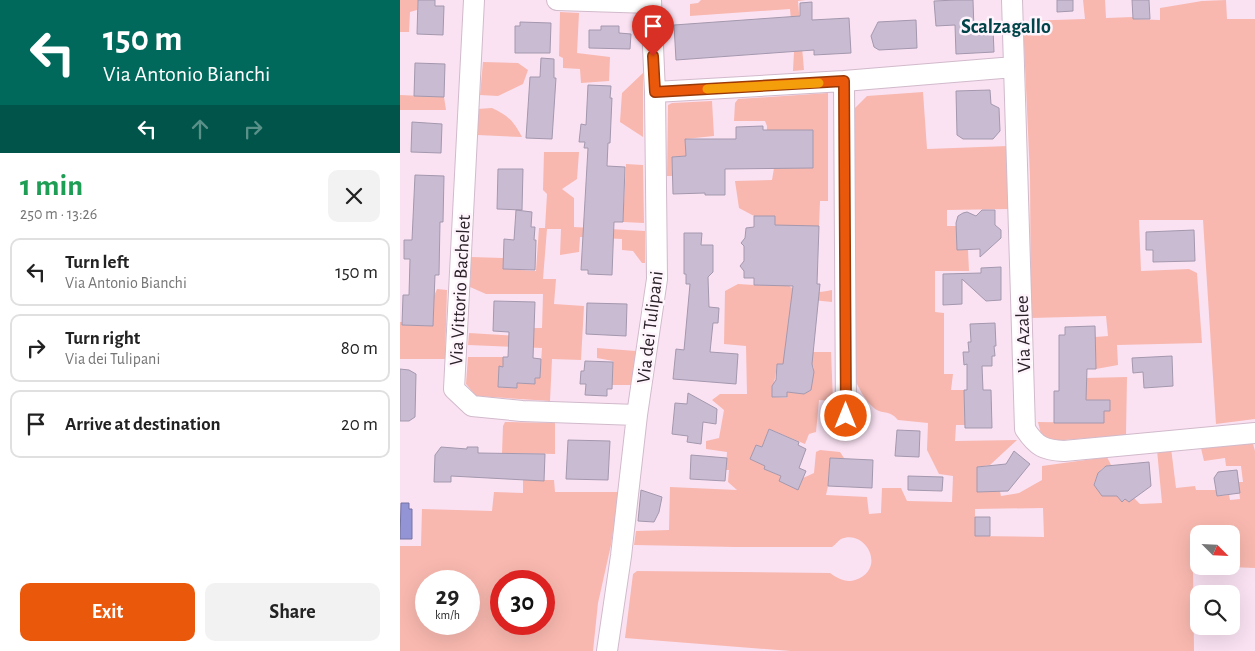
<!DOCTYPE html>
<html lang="en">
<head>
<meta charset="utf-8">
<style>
	body { margin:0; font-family:"Alegreya Sans",sans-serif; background:#f2f2f2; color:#222; height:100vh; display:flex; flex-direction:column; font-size:19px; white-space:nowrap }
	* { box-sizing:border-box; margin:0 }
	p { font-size:16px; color:#767676 }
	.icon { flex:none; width:28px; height:28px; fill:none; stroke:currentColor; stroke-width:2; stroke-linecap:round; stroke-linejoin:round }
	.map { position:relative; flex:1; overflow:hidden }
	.sheet { display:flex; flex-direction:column; background:#fff; width:400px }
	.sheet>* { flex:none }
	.guide { background:#00695c; color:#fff; overflow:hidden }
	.needle { width:32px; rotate:114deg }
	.buttons { position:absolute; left:790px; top:525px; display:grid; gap:10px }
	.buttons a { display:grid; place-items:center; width:50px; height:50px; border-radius:10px; background:#fff; box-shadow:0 5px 20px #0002; font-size:25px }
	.speed { position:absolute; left:15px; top:570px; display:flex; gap:10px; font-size:25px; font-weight:700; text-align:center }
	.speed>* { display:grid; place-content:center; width:65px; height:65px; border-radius:50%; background:#fff; box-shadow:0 5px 20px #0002; line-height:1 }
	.speed small { font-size:12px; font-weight:400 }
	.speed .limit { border:8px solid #d22; background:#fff; color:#111 }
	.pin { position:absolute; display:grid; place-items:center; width:42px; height:42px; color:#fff; margin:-51px -21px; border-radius:50% 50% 50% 0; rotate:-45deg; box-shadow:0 0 5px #0007 }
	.pin .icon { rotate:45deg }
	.me { position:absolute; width:55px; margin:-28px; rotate:0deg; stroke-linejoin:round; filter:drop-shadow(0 0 4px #0008) }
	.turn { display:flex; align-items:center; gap:18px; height:105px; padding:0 20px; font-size:22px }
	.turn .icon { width:65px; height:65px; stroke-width:2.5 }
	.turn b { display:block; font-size:35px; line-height:42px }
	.lanes { display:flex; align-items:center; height:48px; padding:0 20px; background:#0003; justify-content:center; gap:25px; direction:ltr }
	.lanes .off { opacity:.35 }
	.round { display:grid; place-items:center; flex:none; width:52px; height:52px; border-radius:10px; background:#f2f2f2 }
	.summary { display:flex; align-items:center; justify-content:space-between; height:85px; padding:0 20px }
	h1 { font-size:30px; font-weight:700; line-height:38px; color:#1e9e55 }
	.cta { display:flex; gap:10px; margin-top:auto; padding:10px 20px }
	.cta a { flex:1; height:58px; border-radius:10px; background:#ea580c; color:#fff; font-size:20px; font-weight:700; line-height:58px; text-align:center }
	.cta a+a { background:#f2f2f2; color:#222 }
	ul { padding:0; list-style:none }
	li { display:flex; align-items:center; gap:15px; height:68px; margin:0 10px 8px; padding:0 10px; border:2px solid #e0e0e0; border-radius:10px }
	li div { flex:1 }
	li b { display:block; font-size:19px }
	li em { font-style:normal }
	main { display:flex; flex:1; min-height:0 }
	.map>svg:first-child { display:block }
</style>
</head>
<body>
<main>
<section class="sheet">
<div class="guide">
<div class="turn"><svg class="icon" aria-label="left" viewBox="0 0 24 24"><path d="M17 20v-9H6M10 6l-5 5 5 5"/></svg><div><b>150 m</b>Via Antonio Bianchi</div></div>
<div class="lanes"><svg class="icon" aria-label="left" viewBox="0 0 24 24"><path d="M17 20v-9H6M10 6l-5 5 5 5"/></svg><svg class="icon off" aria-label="ahead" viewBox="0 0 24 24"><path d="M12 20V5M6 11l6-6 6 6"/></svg><svg class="icon off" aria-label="right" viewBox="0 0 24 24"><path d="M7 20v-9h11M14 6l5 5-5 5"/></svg></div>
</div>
<div class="summary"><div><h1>1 min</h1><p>250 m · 13:26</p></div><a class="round"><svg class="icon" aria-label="close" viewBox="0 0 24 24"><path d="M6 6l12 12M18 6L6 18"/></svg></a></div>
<ul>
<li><svg class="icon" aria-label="left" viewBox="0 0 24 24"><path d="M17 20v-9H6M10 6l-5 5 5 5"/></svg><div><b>Turn left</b><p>Via Antonio Bianchi</p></div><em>150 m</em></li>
<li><svg class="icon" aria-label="right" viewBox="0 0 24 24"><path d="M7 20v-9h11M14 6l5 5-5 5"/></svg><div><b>Turn right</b><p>Via dei Tulipani</p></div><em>80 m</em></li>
<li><svg class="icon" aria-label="arrive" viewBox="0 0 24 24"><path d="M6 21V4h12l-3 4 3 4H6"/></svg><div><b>Arrive at destination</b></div><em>20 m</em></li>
</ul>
<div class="cta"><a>Exit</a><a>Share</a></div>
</section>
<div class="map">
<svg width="855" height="651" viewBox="0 0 855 651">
	<rect width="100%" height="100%" fill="#fae2f3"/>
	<!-- green -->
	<path fill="#f8b8af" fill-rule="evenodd" d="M0,0H18L17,10L10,12L9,32H0Z
		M301,0H406L398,1L404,70L393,71L394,52L390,9L290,16V4L298,3Z
		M683,0H705L706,18L733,17V19L760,20V8L802,1L826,0L827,19H855V419L816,424L803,220H739L741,271L789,269L797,273L802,343L717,345L718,365L696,369L695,337L708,336L706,316L631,318L630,176L623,21L685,19Z
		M160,12L179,13L177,53L210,57L209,81L181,83L180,69L163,68V58L159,56Z
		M83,62L118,63L128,70L123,84L98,96L80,95Z
		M243,73V137L220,122L222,93Z
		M523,92L527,149L608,146L609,209L547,210V226H557V250H568L569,271H535V312L544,313V374H553L551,390H564L565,425H556L555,441L617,440L590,465L577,467V492L600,491L601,496L619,493L642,480V466L707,457L711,465C700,466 697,475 694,484L702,496H717L722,501L725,499L734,498L740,504L762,503L757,450L771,448L776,488L795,486L796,490H816L817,496L829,495L830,500L840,499L838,482H843L841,466H826L825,458L804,461L800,444L852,440L855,451V568L805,566H831V534H799V566H793L794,651H391L225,638L233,574L237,571L430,573C437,578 446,583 455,580C488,569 465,528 441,539C438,541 435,545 432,547H335L234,545L236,531L269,530L270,487L337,490L328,482L329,470H326L327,452L306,449V441L319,438L324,410L312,400L320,394H347L346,346L324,344L325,291L338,284L354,285H376L381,225H374L375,216H354L339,208L335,181L372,180L374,168H366L367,126L365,121H334L335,103L338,99L428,93V201H420L419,226H390L388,285C400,295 417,293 432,290V302L392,298L385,348L414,352H431L433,401L419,400L416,432L409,434L405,444L369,429L362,447L356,445L350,459L365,466L364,469L381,476L379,481L398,489L403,478L414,473L416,452L420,450L440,452L444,458H430L428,486L426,495L467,497L469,514L481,513L482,488H501L507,501L552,502L553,476L539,474L527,450L528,423L498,420C489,409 482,415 474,408C465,401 459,388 454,378L450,113L467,96ZM408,361C413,364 414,366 414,372L410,375L412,383L411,390L404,394L387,392V398L372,397C373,385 376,376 377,364L389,365ZM643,508L644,537L575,536V509Z
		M0,95L44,97L46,110H0Z
		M312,101L314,136L285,139L286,156L272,157L273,176H267L268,105L272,103Z
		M92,108C108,115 114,122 122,137L77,135V109Z
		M144,152H179L177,179L162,189L174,198V227L245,231V263H242L233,251L222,250V239L180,237L179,252L160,255L161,229H147L143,279H156L154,304L184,306L181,360L152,359L150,401L76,396L66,384L68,357H103V367H99L98,387L117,388V383L135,384V378H140L142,348L68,345L69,333L134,337V328H142L143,294H86L70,287L71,257L103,258V269L136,271L139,228H145L147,194L143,190Z
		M226,164L243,165L244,223L223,222Z
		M37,289L47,290L45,359H0V322H2L3,325L33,326L34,296Z
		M197,348L236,351L232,385H212L213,361L197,358Z
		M727,377L726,435L652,441L641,434L638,422L704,423V411H710V400H686L684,378Z
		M105,422L155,423V454L102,453L103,426Z
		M123,480H154L155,492H219L211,545L198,603L193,651H0V546H21L22,509L92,511L94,492L123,493ZM26,581H69V624H26ZM101,581H144V624H101Z"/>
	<!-- water -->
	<path fill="#9394d6" stroke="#7472a2" d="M1,503H9V509H12V539H0Z"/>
	<!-- building -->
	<path fill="#c8bbd2" stroke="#a498ae" d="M18,0H35V6H44L43,35L17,34Z
		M556,0H573L574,30L593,29L594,52L556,54L555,25L536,26L534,1Z
		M657,0H673V11L657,12Z
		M732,0H749L750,19H733Z
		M412,2V20L449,18L451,53L414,55V50L276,60L274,25L400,16V3Z
		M516,20L517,48L479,50L474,47L471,36L478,22Z
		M120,22L151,23L150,53H115V26H120Z
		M201,26H219V33L231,34L230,49L189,48V30H201Z
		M141,58L154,59V78H156L152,139L126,138L130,77H140Z
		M15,63L45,64L44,97L14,96Z
		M188,85L211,86L210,98H212L210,143H208L207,166L225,167L223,222H214L212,275L188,274V270H181L188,148H184L185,142H179L181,124L186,125Z
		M590,90L591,104L599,108L600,131L593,139H563L557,135L556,91Z
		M12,122L42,124L41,153L11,152Z
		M363,126V130H413V168L325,169V195H305V193L273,194L272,157L286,156L285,139H336V127Z
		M98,169H123L122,210L97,209Z
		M15,175L44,176L43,222H40L39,275H35L33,326L2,325L3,295H9L10,259H4V240H12Z
		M116,210L132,212L131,227H135L134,240H136L135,270L103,269L104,239L114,240Z
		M582,210H595V225L601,230V238L580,257V249L557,250L556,223L558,216L563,213L567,212L576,216Z
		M354,216H375V225L419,226L417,284H420L412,364L414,372L411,390L404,394L387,392V397H372V386L376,380L377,364H383L393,286L354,285V278H344V271L340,266L344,261V246L341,243L345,238L346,228L354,227Z
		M794,230L795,261L753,262V250H746V232Z
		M284,233H302L301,245H313V272L308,277L309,307L319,308L318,323H313L310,352L338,354L336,384L273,379L276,349L284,350L290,284H286V274H284Z
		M601,267V300L586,301L562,279V304L543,305V274L581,273V268Z
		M94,301L135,302L133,358L141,359L140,378H135V384L117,383V388L98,387L99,366L103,367V357H108L109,332L93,331Z
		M187,303L227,304L226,336L186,334Z
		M595,323L596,346H594L595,356H592V366H582L583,390H591L592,428H565L564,390H567V364L564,365L563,352H569L568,342H571L570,324Z
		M695,326L696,369H687L686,400H710V411H704V423H654V391H659V335H665V327Z
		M772,356L773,386L744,388L743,372L733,373L732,358Z
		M185,361L213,362L212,389H207V396L185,395L186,384H180L181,371H184Z
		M0,369L9,370L16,374L15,417L9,421H0Z
		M288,393L317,409L316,424L303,422L301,444L287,442L288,436L272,434L275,403L287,404Z
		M369,429L399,442L398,445L406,449L399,468L406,471L398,490L379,481L381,476L364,469L365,466L350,459L356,445L362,447Z
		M497,430L520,431L519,457L495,456Z
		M168,440L210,441L208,480L166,479Z
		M41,447L67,449V447H78V453L145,454L144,481L51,476V482H34L35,455Z
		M614,451L630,464L608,491L577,492V467L606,464Z
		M291,455L327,458L325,481L290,479Z
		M430,458L473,460L472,488L428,486Z
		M749,462L751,486L729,502L725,499L722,502L717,496H702L694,485L698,473L706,466Z
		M837,470L840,493L817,496L814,478L818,472Z
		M508,476L543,477L542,491L508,490Z
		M241,490L262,497L259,512L254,522L238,521Z
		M575,517H590V536H575Z"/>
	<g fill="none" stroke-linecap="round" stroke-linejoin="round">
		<!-- minor casing -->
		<g stroke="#d1bacb" stroke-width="22">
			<path id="minor" d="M74,0L54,389L72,406L122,411L237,415
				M157,0L251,3
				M612,0L625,429C637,447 644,450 664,451L855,433
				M444,81L446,416
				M255,92L444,81L614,67
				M207,651L221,556L237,415L257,279L255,92L251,0"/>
		</g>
		<!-- minor -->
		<use href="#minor" stroke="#fff" stroke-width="20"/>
	</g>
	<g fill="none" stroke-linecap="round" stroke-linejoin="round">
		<!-- route casing -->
		<g stroke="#983908" stroke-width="12">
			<path id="route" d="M253,56L255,92L444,81L446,416"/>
		</g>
		<!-- route -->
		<use href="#route" stroke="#ea580c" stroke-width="9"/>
		<!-- slow -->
		<path stroke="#f59e0b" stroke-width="9" d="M307,89L419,83"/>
	</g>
	<g text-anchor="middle" stroke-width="5" stroke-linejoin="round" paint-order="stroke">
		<!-- street labels -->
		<g font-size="19" fill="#2b2329" stroke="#fef4fb">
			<text transform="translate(59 290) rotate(-87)" y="7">Via Vittorio Bachelet</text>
			<text transform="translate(249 327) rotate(-83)" y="7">Via dei Tulipani</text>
			<text transform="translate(622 334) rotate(-92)" y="7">Via Azalee</text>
		</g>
		<!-- neighbourhood labels -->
		<g font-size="20" font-weight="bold" fill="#004349" stroke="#fef4fb">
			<text x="606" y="33">Scalzagallo</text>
		</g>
	</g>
</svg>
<div class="buttons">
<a><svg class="needle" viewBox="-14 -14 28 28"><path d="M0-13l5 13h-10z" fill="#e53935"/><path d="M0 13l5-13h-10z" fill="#767676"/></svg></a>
<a><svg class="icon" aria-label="search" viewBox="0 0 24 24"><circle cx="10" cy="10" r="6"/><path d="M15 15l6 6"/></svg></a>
</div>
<div class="speed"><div>29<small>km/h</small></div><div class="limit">30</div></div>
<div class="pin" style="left:253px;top:56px;background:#d93025"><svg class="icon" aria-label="arrive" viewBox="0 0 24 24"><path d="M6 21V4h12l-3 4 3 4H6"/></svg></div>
<svg class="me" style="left:446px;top:416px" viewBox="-20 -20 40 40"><circle r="17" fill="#ea580c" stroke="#fff" stroke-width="3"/><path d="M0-11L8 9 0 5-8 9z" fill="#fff"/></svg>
</div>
</main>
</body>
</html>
